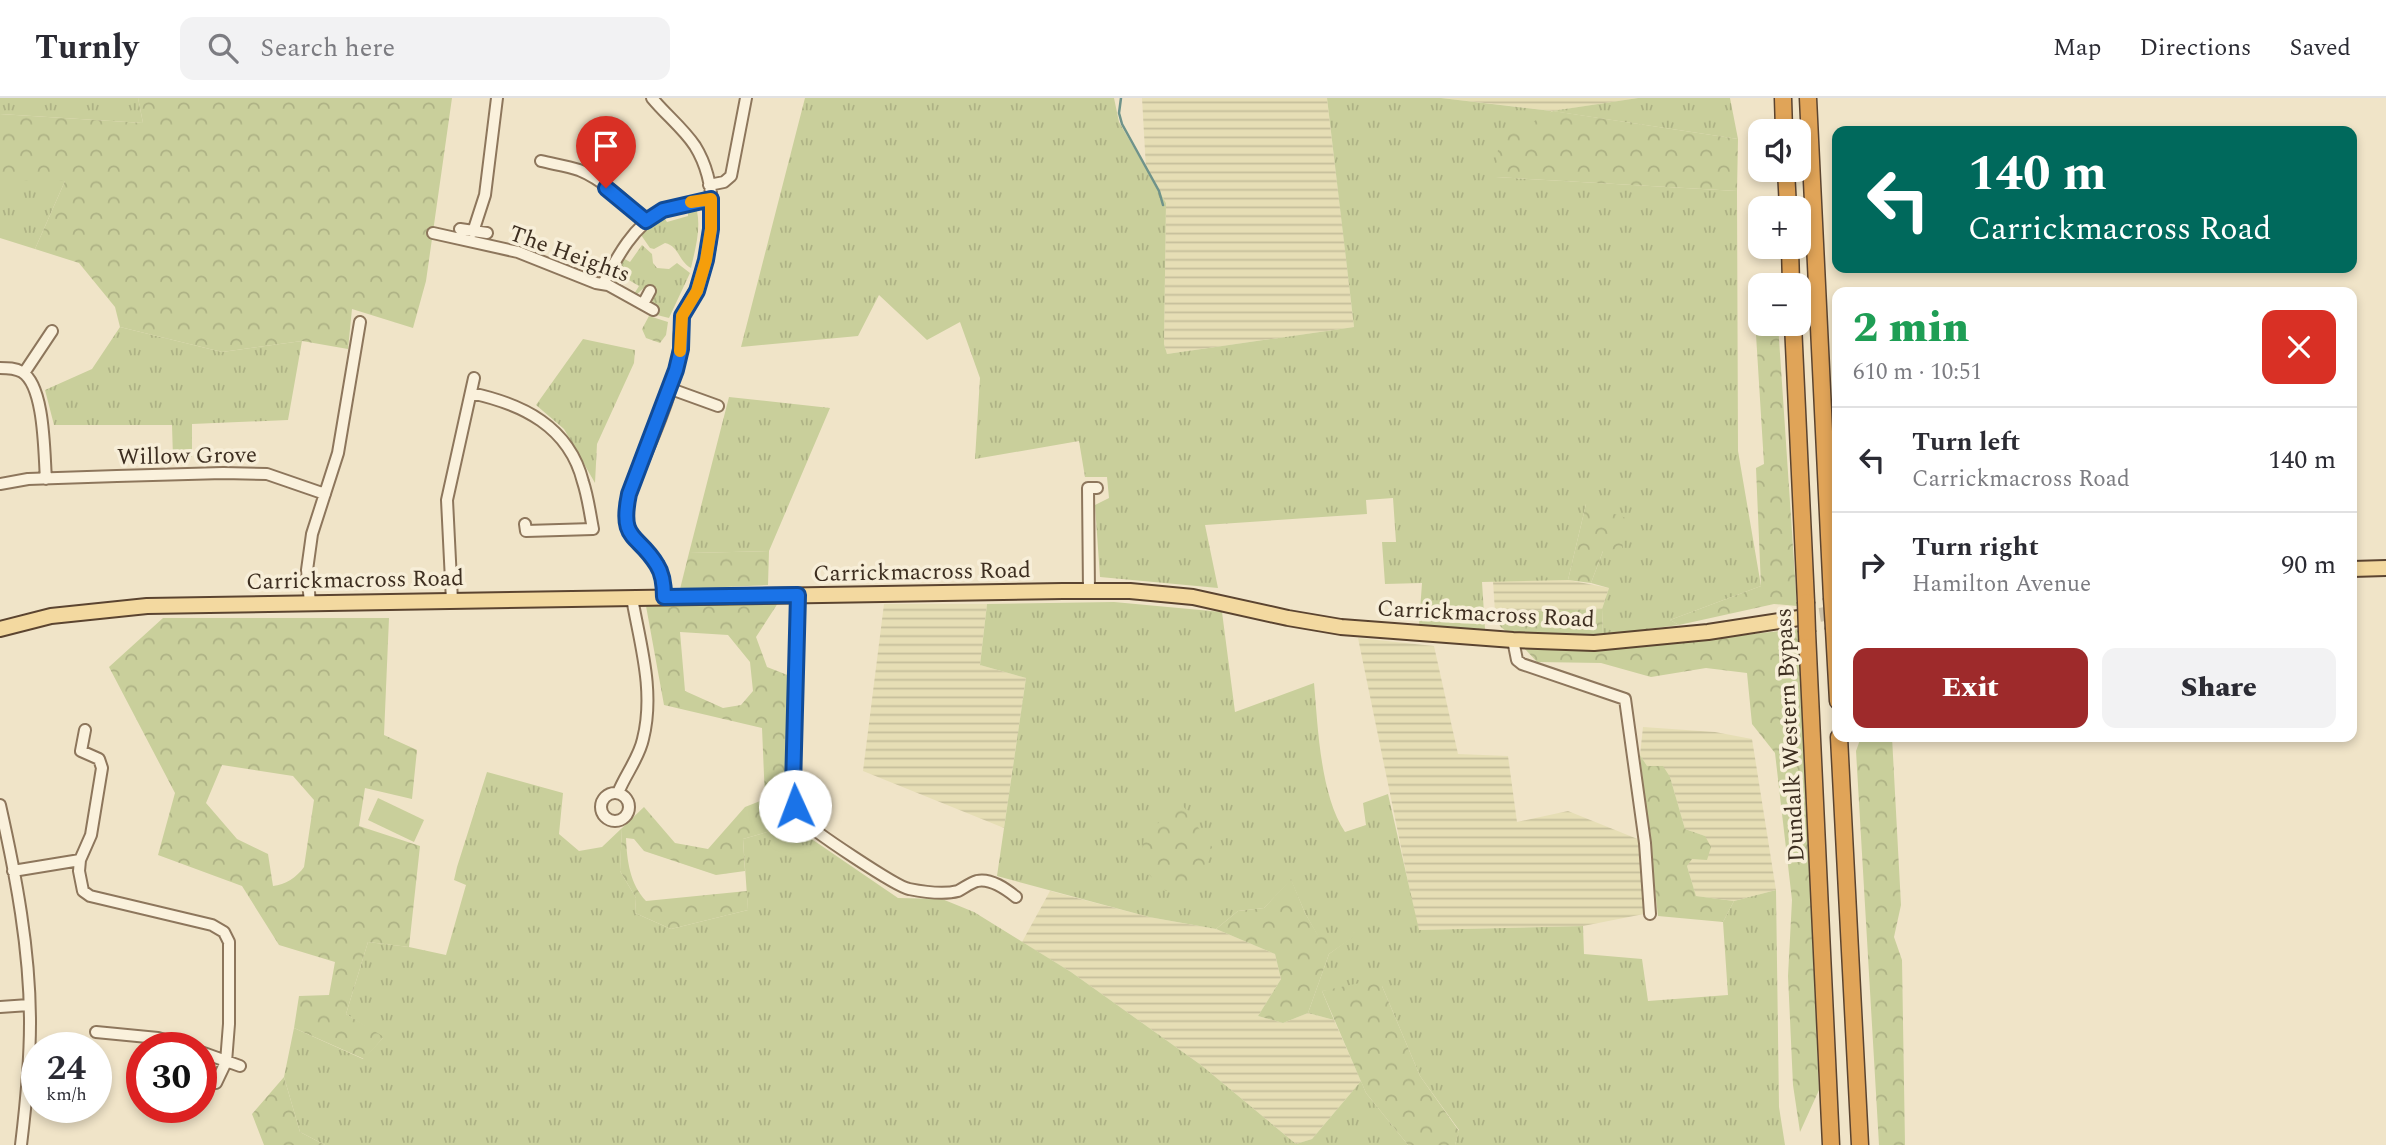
<!DOCTYPE html>
<html lang="en">
<head>
<meta charset="utf-8">
<style>
	body { margin:0; font-family:Spectral,serif; background:#f2f2f3; color:#2b2b33; height:100vh; display:flex; flex-direction:column; font-size:26px; white-space:nowrap }
	* { box-sizing:border-box; margin:0 }
	p { font-size:23px; color:#7c7c81 }
	.icon { flex:none; width:38px; height:38px; fill:none; stroke:currentColor; stroke-width:2; stroke-linecap:round; stroke-linejoin:round }
	.map { position:relative; flex:1; overflow:hidden }
	.details { position:absolute; left:1832px; top:189px; width:525px; height:455px; display:flex; flex-direction:column; background:#fff; border-radius:14px; box-shadow:0 4px 10px #0003 }
	.details>* { flex:none }
	.top-card { position:absolute; left:1832px; top:28px; width:525px; height:147px; border-radius:14px; box-shadow:0 4px 10px #0003; background:#00695c; color:#fff; overflow:hidden }
	.buttons { position:absolute; left:1748px; top:21px; display:grid; gap:14px }
	.buttons a { display:grid; place-items:center; width:63px; height:63px; border-radius:14px; background:#fff; box-shadow:0 4px 10px #0003; font-size:35px }
	.speed { position:absolute; left:21px; top:934px; display:flex; gap:14px; font-size:35px; font-weight:700; text-align:center }
	.speed>* { display:grid; place-content:center; width:91px; height:91px; border-radius:50%; background:#fff; box-shadow:0 4px 10px #0003; line-height:1 }
	.speed small { font-size:18px; font-weight:400 }
	.speed .limit { border:10px solid #d22; background:#fff; color:#111 }
	.pin { position:absolute; display:grid; place-items:center; width:60px; height:60px; color:#fff; margin:-72px -30px; border-radius:50% 50% 50% 0; rotate:-45deg; box-shadow:0 0 7px #0007 }
	.pin .icon { rotate:45deg }
	.me { position:absolute; width:77px; margin:-38px; rotate:358deg; stroke-linejoin:round; filter:drop-shadow(0 0 5px #0008) }
	.turn { display:flex; align-items:center; gap:24px; height:147px; padding:0 21px; font-size:32px }
	.turn .icon { width:91px; height:91px; stroke-width:2.5 }
	.turn b { display:block; font-size:49px; line-height:60px }
	.round { display:grid; place-items:center; flex:none; width:74px; height:74px; border-radius:14px; background:#f2f2f3 }
	.head { display:flex; align-items:center; justify-content:space-between; height:119px; padding:0 21px }
	h1 { font-size:42px; font-weight:800; line-height:52px; color:#1e9e55 }
	.action { display:flex; gap:14px; margin-top:auto; padding:14px 21px }
	.action a { flex:1; height:80px; border-radius:14px; background:#9e2a2b; color:#fff; font-size:28px; font-weight:800; line-height:80px; text-align:center }
	.action a+a { background:#f2f2f3; color:#2b2b33 }
	ul { padding:0; list-style:none }
	li { display:flex; align-items:center; gap:21px; height:105px; padding:0 21px; border-top:2px solid #e1e1e2 }
	li div { flex:1 }
	li b { display:block; font-size:26px }
	li em { font-style:normal }
	header { display:flex; align-items:center; gap:42px; box-sizing:border-box; height:98px; padding:0 35px; background:#fff; border-bottom:2px solid #e1e1e2 }
	header strong { font-size:33px }
	nav { display:flex; gap:38px; margin-inline-start:auto; font-size:24px }
	.search { width:490px; height:63px; background:#f2f2f3; display:flex; align-items:center; gap:18px; box-sizing:border-box; padding:0 24px; border-radius:14px; color:#7c7c81; font-size:26px }
	.map>svg:first-child { display:block }
</style>
</head>
<body>
<header>
<strong>Turnly</strong>
<div class="search"><svg class="icon" aria-label="search" viewBox="0 0 24 24"><circle cx="10" cy="10" r="6"/><path d="M15 15l6 6"/></svg>Search here</div>
<nav><a>Map</a><a>Directions</a><a>Saved</a></nav>
</header>
<div class="map">
<svg width="2386" height="1047" viewBox="0 0 2386 1047">
	<defs>
		<pattern id="farmland-rules" width="6" height="5" patternUnits="userSpaceOnUse" patternTransform="scale(1.75)"><rect width="6" height="5" fill="#e6deb5"/><path d="M0 2.5h6" fill="none" stroke="#c6bf9b"/></pattern>
		<pattern id="grass-tufts" width="24" height="20" patternUnits="userSpaceOnUse" patternTransform="scale(1.75)"><rect width="24" height="20" fill="#c9cf9b"/><path d="M3 7l-1-3M5 7V3M7 7l1-3M15 17l-1-3M17 17v-4M19 17l1-3" fill="none" stroke="#aeb285"/></pattern>
		<pattern id="forest-crowns" width="20" height="18" patternUnits="userSpaceOnUse" patternTransform="scale(1.75)"><rect width="20" height="18" fill="#c9cf9b"/><path d="M2 6a3 3 0 1 1 6 0M12 15a3 3 0 1 1 6 0" fill="none" stroke="#aeb285"/></pattern>
	</defs>
	<rect width="100%" height="100%" fill="#f0e4c8"/>
	<!-- farmland -->
	<path fill="url(#farmland-rules)" d="M1142,0H1327L1354,229L1167,256L1164,246L1166,105L1146,71Z
		M1441,0H1638L1553,13Z
		M1568,482L1609,490L1602,511L1495,514L1493,483Z
		M884,506H987L980,567L1026,580L1004,730L863,673Z
		M1358,540L1434,548L1458,656L1508,658L1517,724L1568,713L1640,742L1644,816L1583,828L1418,832Z
		M1643,629L1715,634L1752,641L1776,792L1734,803L1696,798L1687,768L1705,738L1685,731L1670,679L1647,668L1640,657Z
		M1050,793L1149,819L1216,831L1275,856L1281,881L1258,918L1283,925L1308,915L1334,922L1361,983L1312,1041L1296,1046L1201,967L1071,874L1022,844Z"/>
	<!-- grass -->
	<path fill="url(#grass-tufts)" d="M0,0H138L143,25L0,16Z
		M805,0H1114L1119,24L1166,105L1164,246L1167,256L1354,229L1327,0H1441L1552,13L1638,0H1730L1738,41L1552,13L1496,79L1737,93L1738,353L1761,488L1670,522L1679,527L1603,537L1602,511L1609,490L1591,485L1603,453L1586,406L1568,482L1482,484L1485,531L1419,527L1422,485L1385,486L1382,444H1396L1393,400L1366,402L1367,416L1205,427L1218,490L1100,479L1095,407L1109,400L1107,379H1085L1079,343L975,361L980,280L960,224L927,242L879,197L858,238L741,249Z
		M0,83H65L35,151L0,140Z
		M688,113H697C701,132 695,152 691,170C679,164 679,148 665,145L654,151L650,150L641,137L663,118L667,124L688,118Z
		M642,147L652,156L653,165L657,170L669,171L677,165L690,175L669,220L653,216L656,210L652,204L655,194L645,189L636,197L634,196L639,188L622,178L617,186L614,181L623,160L630,164Z
		M120,229L222,254L302,243L288,322L192,326V359L173,360L172,327H54L45,292L92,271Z
		M583,241L635,252L634,265L597,346L595,385L564,331L536,307Z
		M729,299L830,310L769,453L689,455Z
		M1114,504L1222,514L1235,614L1314,585C1318,629 1320,696 1345,734L1366,727L1363,705L1388,696L1419,832L1583,828L1584,856L1642,861L1648,903L1728,897L1723,824L1734,803L1776,792L1779,1009L1785,1047H1455L1459,1032L1420,978L1382,888L1322,893L1334,922L1308,915L1329,856L1359,834L1319,840L1305,815L1291,782L1264,810L1238,813L1216,831L1149,819L997,778L1026,580L980,567L987,506Z
		M487,674L563,695L559,736L579,753L602,749L622,730L620,773L636,800L635,815L671,831L748,812L743,741L791,727L898,800L942,801L974,814L1071,874L1201,967L1296,1046L1312,1041L1361,983L1366,995L1408,1047H325L300,1034L284,979L294,930L363,961L383,940L346,916L368,844L409,849L446,857L466,787L454,782L457,769Z"/>
	<!-- forest -->
	<path fill="url(#forest-crowns)" fill-rule="evenodd" d="M138,0H452L426,183L413,230L352,211L348,251L302,243L222,254L120,229L115,209L79,165L35,151L65,83H0V16L143,25Z
		M1553,13L1738,41L1737,93L1495,79L1499,42Z
		M1753,188L1760,190V226H1778L1797,508L1774,506L1679,527L1670,522L1761,488L1756,370L1764,366Z
		M649,218L668,224L666,237L660,245L646,240L642,231Z
		M1586,406L1626,420L1622,450L1603,453L1591,485L1568,482Z
		M769,453L768,487L680,491L689,455Z
		M778,505L756,539L767,569L790,578L791,727L743,741L745,773L716,777L644,753L634,741L626,740C627,763 630,786 646,803L747,793L748,812L671,831L635,815L636,800L620,773L622,730L644,709L675,745L708,751L745,709L765,701L762,630L664,607L646,508ZM680,534L728,537L750,564L753,593L741,607L723,610L685,593Z
		M1602,511L1603,537C1586,538 1518,541 1506,533C1498,528 1497,523 1495,514Z
		M163,520H389L384,637L417,652L412,701L365,690L359,728L420,748L409,849L368,844L346,916L384,939L364,961L294,930L299,898L329,897L335,864L279,847L242,788L158,757L175,695L109,569ZM222,667L293,678L314,702L304,769C297,779 285,787 273,788L268,756L237,741L206,705Z
		M1799,531L1819,992L1800,1034L1793,987L1788,878L1792,802L1775,655L1752,626L1747,575L1706,570L1651,579L1601,565L1537,564L1525,551L1629,550Z
		M1861,639H1892L1901,807L1894,839L1902,862L1905,1047H1879L1856,653Z
		M1640,657L1647,668H1663L1670,679L1685,731L1705,738L1711,749L1707,762L1692,761L1687,768L1696,798L1734,803L1723,824L1658,818Z
		M1179,702L1212,749L1202,780L1166,793L1139,767L1144,741Z
		M1291,781L1305,815L1319,839L1362,833L1329,856L1308,915L1283,925L1258,918L1281,881L1275,856L1216,831L1238,813L1264,810Z
		M1374,882L1382,888L1420,978L1459,1033L1455,1047H1408L1366,995L1322,893Z
		M284,979L300,1034L325,1047H264L252,1016Z"/>
	<!-- pitch -->
	<path fill="#c9cf9b" d="M378,700L424,722L414,744L368,722Z"/>
	<g fill="none" stroke-linecap="round" stroke-linejoin="round">
		<!-- stream -->
		<path stroke="#6f938a" stroke-width="2.5" d="M1121,0L1119,15L1122,26L1159,93L1163,107"/>
		<!-- major-tunnel -->
		<path stroke="#ccc0a6" stroke-width="14" stroke-dasharray="14 7" stroke-linecap="butt" d="M1799,520L1838,514"/>
		<!-- minor casing -->
		<g stroke="#8d765c" stroke-width="14">
			<path id="minor" d="M652,0C666,17 683,30 695,48C718,85 716,139 702,179C697,192 687,203 683,217C677,233 681,253 677,270C666,313 646,355 629,396C619,444 638,434 657,467C663,476 664,489 664,499
				M541,63C553,66 567,68 579,72C604,82 627,105 646,123
				M709,87L724,84L731,78L746,0
				M460,131L487,135
				M473,134L485,97L497,0
				M433,135L518,154L596,185L608,187L653,212
				M603,186C617,159 634,127 662,113C677,105 695,105 711,101
				M643,206L650,193
				M0,270C8,270 15,270 22,274C45,288 44,356 46,381
				M24,275L52,233
				M671,291L718,308
				M471,295C522,306 569,328 583,384C588,399 590,416 593,431L526,433L525,426
				M0,386L28,381L117,378L223,375L267,376L325,396
				M1089,493L1088,390H1097
				M798,497L793,689C794,699 794,712 801,720C809,731 897,789 909,791C924,794 943,797 958,793C964,790 970,785 977,783C991,780 1006,791 1016,799
				M452,503L447,402L474,280
				M310,505L307,472L312,436L338,355L360,224
				M1513,542L1517,562L1522,566L1625,601L1645,745L1650,816
				M618,695C625,677 639,660 643,641C655,593 640,546 632,500
				M601 709a14 14 0 1 1 28 0a14 14 0 1 1-28 0Z
				M0,707C16,778 30,852 30,924C30,965 26,1006 21,1047
				M80,762L91,737L102,670L99,661L81,653L85,632
				M13,773L80,762L79,773L83,793L90,798L212,827L224,834L229,844V926L226,964L216,985
				M0,909L29,907
				M96,934L158,940L192,950
				M201,954L240,968"/>
		</g>
		<!-- major casing -->
		<g stroke="#5b4430" stroke-width="18">
			<path id="major" d="M2352,471L2386,470
				M0,531L51,518L147,508L1063,493H1130L1193,499L1288,520L1341,529L1513,542L1594,545L1708,534L1799,520"/>
		</g>
		<!-- highway casing -->
		<g stroke="#5b4430" stroke-width="19">
			<path id="highway" d="M1783,0L1784,33
				M1808,0L1832,500
				M1786,72L1788,110
				M1790,149L1791,187
				M1793,226L1806,504
				M1834,531L1838,603
				M1807,534L1831,1047
				M1839,639L1860,1047"/>
		</g>
		<!-- minor -->
		<use href="#minor" stroke="#faf1dc" stroke-width="10"/>
		<!-- major -->
		<use href="#major" stroke="#f3d9a0" stroke-width="14"/>
		<!-- highway -->
		<use href="#highway" stroke="#e0a458" stroke-width="16"/>
		<!-- highway-bridge casing -->
		<g stroke="#5b4430" stroke-width="19" stroke-linecap="butt">
			<path id="highway-bridge" d="M1832,500L1834,531
				M1806,504L1807,534"/>
		</g>
		<!-- highway-bridge -->
		<use href="#highway-bridge" stroke="#e0a458" stroke-width="16"/>
	</g>
	<g fill="none" stroke-linecap="round" stroke-linejoin="round">
		<!-- route casing -->
		<g stroke="#114b97" stroke-width="18">
			<path id="route" d="M606,90L646,123L663,112L711,101V131L706,162L697,193L682,218L681,251L676,272L629,396C619,444 638,435 657,467C663,476 664,489 664,499L798,497L793,689L795,708"/>
		</g>
		<!-- route -->
		<use href="#route" stroke="#1a73e8" stroke-width="12"/>
		<!-- slow -->
		<path stroke="#f59e0b" stroke-width="12" d="M680,253L682,218L697,193L706,162L711,131V101L691,104"/>
	</g>
	<g text-anchor="middle" stroke-width="7" stroke-linejoin="round" paint-order="stroke">
		<!-- street labels -->
		<g font-size="23" fill="#3d2e20" stroke="#f7eed8">
			<text transform="translate(570 155) rotate(20)" y="8">The Heights</text>
			<text transform="translate(187 357) rotate(-1)" y="8">Willow Grove</text>
			<text transform="translate(922 473) rotate(-1)" y="8">Carrickmacross Road</text>
			<text transform="translate(355 481) rotate(-1)" y="8">Carrickmacross Road</text>
			<text transform="translate(1486 515) rotate(3)" y="8">Carrickmacross Road</text>
			<text transform="translate(1789 637) rotate(-93)" y="8">Dundalk Western Bypass</text>
		</g>
	</g>
</svg>
<div class="buttons">
<a><svg class="icon" aria-label="sound" viewBox="0 0 24 24"><path d="M4 9h4l5-4v14l-5-4H4zM17 9q2 3 0 6"/></svg></a>
<a>+</a>
<a>−</a>
</div>
<div class="speed"><div>24<small>km/h</small></div><div class="limit">30</div></div>
<div class="pin" style="left:606px;top:90px;background:#d93025"><svg class="icon" aria-label="arrive" viewBox="0 0 24 24"><path d="M6 21V4h12l-3 4 3 4H6"/></svg></div>
<svg class="me" style="left:795px;top:708px" viewBox="-20 -20 40 40"><circle r="19" fill="#fff"/><path d="M0-13L10 11 0 6-10 11z" fill="#1a73e8"/></svg>
<div class="top-card">
<div class="turn"><svg class="icon" aria-label="left" viewBox="0 0 24 24"><path d="M17 20v-9H6M10 6l-5 5 5 5"/></svg><div><b>140 m</b>Carrickmacross Road</div></div>
</div>
<section class="details">
<div class="head"><div><h1>2 min</h1><p>610 m · 10:51</p></div><a class="round" style="background:#d93025;color:#fff"><svg class="icon" aria-label="close" viewBox="0 0 24 24"><path d="M6 6l12 12M18 6L6 18"/></svg></a></div>
<ul>
<li><svg class="icon" aria-label="left" viewBox="0 0 24 24"><path d="M17 20v-9H6M10 6l-5 5 5 5"/></svg><div><b>Turn left</b><p>Carrickmacross Road</p></div><em>140 m</em></li>
<li><svg class="icon" aria-label="right" viewBox="0 0 24 24"><path d="M7 20v-9h11M14 6l5 5-5 5"/></svg><div><b>Turn right</b><p>Hamilton Avenue</p></div><em>90 m</em></li>
</ul>
<div class="action"><a>Exit</a><a>Share</a></div>
</section>
</div>
</body>
</html>
